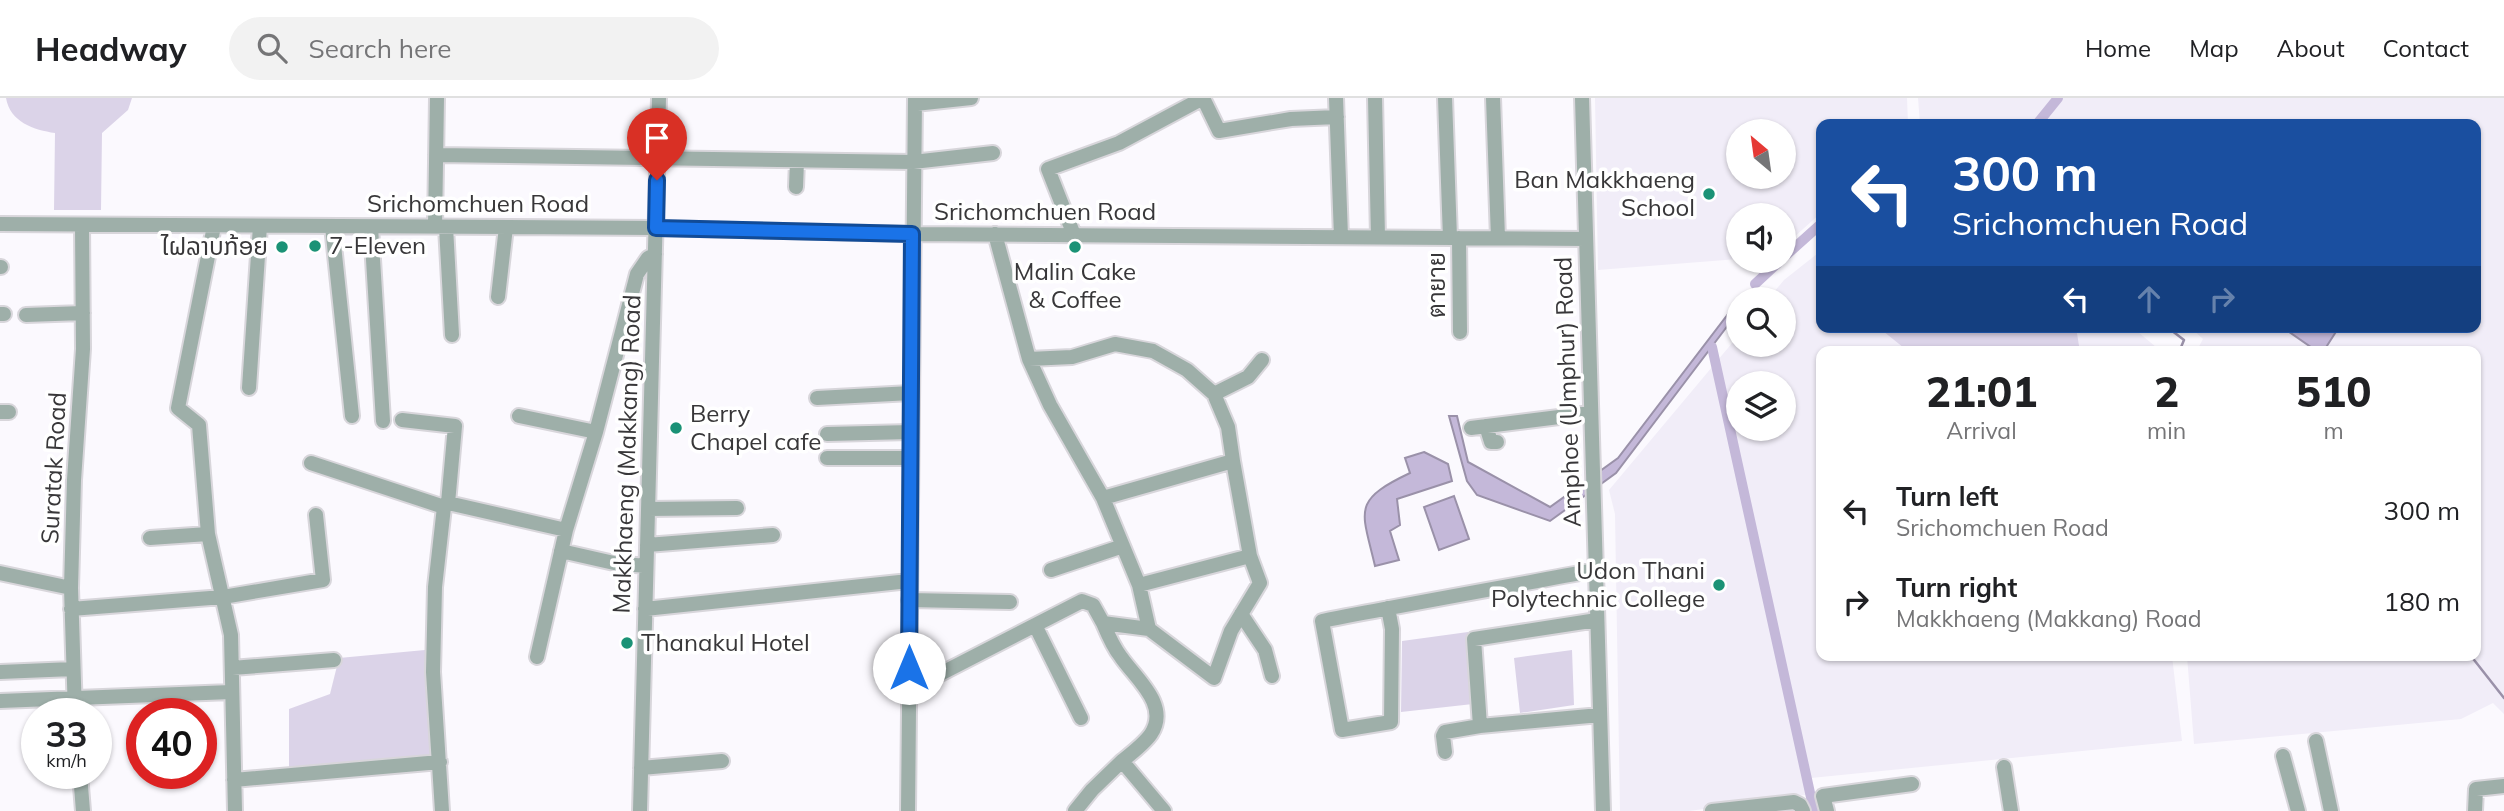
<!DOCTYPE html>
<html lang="en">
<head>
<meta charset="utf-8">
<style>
	body { margin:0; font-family:Mulish,"Noto Sans Lao",Sarabun,sans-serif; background:#f2f2f2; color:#202124; height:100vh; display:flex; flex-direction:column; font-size:26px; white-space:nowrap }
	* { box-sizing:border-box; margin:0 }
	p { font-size:23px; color:#757577 }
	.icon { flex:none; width:38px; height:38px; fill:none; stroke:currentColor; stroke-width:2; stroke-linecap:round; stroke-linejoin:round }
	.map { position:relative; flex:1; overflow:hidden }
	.panel { position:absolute; left:1816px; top:248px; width:665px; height:315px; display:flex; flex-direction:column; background:#fff; border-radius:14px; box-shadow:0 2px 5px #0004 }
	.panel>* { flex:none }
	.top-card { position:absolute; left:1816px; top:21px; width:665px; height:214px; border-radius:14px; box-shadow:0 2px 5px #0004; background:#1a4fa0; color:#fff; overflow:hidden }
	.needle { width:46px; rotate:331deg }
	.tools { position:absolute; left:1726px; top:21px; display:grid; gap:14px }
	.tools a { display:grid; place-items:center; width:70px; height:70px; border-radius:50%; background:#fff; box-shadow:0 2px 5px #0004; font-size:35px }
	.speed { position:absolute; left:21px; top:600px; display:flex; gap:14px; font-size:35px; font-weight:700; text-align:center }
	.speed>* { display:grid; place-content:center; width:91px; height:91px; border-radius:50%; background:#fff; box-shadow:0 2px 5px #0004; line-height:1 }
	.speed small { font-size:18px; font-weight:400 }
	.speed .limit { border:10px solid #d22; background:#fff; color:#111 }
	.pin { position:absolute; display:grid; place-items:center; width:60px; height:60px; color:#fff; margin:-72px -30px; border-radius:50% 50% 50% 0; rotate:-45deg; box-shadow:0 0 7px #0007 }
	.pin .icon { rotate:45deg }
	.me { position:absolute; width:77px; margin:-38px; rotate:0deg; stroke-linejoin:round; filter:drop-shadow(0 0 5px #0008) }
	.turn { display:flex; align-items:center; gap:24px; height:147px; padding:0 21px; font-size:32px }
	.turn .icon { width:91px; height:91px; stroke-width:2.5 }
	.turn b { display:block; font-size:49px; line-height:60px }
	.lanes { display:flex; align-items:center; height:66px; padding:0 21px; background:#0003; justify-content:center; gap:35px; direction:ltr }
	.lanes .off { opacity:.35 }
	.eta { display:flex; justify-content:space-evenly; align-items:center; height:119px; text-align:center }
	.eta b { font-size:42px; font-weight:800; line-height:49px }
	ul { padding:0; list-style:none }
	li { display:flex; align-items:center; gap:21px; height:91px; padding:0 21px }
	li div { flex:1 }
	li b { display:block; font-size:26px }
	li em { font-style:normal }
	header { display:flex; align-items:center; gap:42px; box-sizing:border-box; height:98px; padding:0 35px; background:#fff; border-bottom:2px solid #e0e0e0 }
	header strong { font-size:33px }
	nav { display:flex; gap:38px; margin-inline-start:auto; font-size:24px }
	.search { width:490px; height:63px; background:#f2f2f2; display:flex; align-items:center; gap:18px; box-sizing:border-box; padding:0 24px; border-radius:38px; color:#757577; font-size:26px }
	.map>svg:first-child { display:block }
</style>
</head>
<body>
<header>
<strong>Headway</strong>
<div class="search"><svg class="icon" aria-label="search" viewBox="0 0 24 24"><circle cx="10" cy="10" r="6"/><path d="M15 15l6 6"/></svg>Search here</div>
<nav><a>Home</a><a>Map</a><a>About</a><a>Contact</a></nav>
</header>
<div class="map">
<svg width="2504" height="713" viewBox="0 0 2504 713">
	<rect width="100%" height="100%" fill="#fbf9fe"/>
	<!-- built -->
	<path fill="#f1edf8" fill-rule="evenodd" d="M1595,0H1907L1908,26H1822V114L1783,149V117H1738V161L1598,172ZM1738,33H1783V79H1738Z
		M1918,0H2504V616L2493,605L2461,621L2194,646L2187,558H2476V254H2196L2203,241L2190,229H2476V26H1920Z
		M1822,152V229H2132L2162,254H1822V558H2172L2182,643L1811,680L1812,696L1689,713H1620L1615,416L1609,392L1738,238V247H1783V201H1768L1784,182ZM1738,285H1783V331H1738Z"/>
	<!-- green -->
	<path fill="#dbd3e8" d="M6,0H132L128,12L102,35L101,112H54L55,35C34,32 10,24 6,0Z
		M1878,229H2076L2080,254H1909Z
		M1468,534L1473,606L1401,614L1402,543Z
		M425,552L436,659L289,672V611L330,596L339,560Z
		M1572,552L1574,607L1520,615L1514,560Z"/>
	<!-- water -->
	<path fill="#c4b8d9" stroke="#9a91a9" stroke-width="2" d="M1738,203V214L1616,375L1550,423L1477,397L1467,383L1449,318H1457L1468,364L1550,409L1618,360Z
		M2282,229H2339L2323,254H2318Z
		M1424,354L1448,366L1452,383L1397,401L1400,427L1390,433L1399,462L1375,468C1362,412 1351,403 1410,375L1405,360Z
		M1454,398L1469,441L1439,452L1424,409Z"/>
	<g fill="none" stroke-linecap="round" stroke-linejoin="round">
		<!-- stream -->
		<path stroke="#9a91a9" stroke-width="2.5" d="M2167,229L2184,242L2179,254
			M2471,558L2504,600"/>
		<!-- canal -->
		<path stroke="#c4b8d9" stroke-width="10" d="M2037,26L2058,0
			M1783,160L1822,125
			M1755,186L1780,163
			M1712,249L1814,713"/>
		<!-- minor casing -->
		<g stroke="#d8d6db" stroke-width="18">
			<path id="minor" d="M1336,0L1341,139
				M1375,0L1378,139
				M1445,0L1450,140
				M1493,0L1498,140
				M1582,0L1603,713
				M915,6L971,0
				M436,57L913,64L993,55
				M796,89L797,63
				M0,126L656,130L912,136L1586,141
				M214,128L178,310L199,327L208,436L231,537L235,713
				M332,128L352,318
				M371,129L383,323
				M435,129L437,0
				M446,129L452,237
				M995,136L1029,261L1050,307L1103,400L1233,363L1228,329L1214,296L1187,272L1153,253L1115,246L1072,259L1029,261
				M1074,137L1048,71L1119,45L1203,0L1219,33L1291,21L1337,19
				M1459,140L1460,234
				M0,169H1
				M498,199L506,129
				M0,216H4
				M26,217L83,215
				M249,290L260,128
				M1214,296L1248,279L1262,262
				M817,300L911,295
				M0,314H9
				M519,318L596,334
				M402,322L455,328L448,405
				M1486,328L1491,344H1497
				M1471,330L1591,315
				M827,336L911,334
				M827,360H910
				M311,365L444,409
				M1103,400L1139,487L1250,458
				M648,411L737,410
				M150,440L208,436
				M647,447L773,437
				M561,453L614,465L646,468
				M1051,472L1123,448
				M0,475L71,490
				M1139,487L1149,531
				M909,502L1010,504
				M1388,510L1392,531L1391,624L1342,632L1322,523C1413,505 1505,489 1596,472
				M71,511L223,499L323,482L316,417
				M645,511L909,483
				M1241,516L1265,552L1272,578
				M1597,522L1474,541L1480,628L1600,617
				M1103,525C1108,537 1113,549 1121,559C1136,581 1170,607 1151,636C1144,646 1132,655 1122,663L1164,713
				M1035,527L1081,620
				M537,559L566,432L596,334L637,176L648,160L655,156
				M232,570L334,562
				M0,574L73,571
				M909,592L1082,503L1093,507L1103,525L1149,531L1214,580L1231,533L1260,485L1250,458L1233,363
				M0,603L231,594
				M75,616L71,490L74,382L83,251L82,127
				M2316,643L2331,713
				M1445,654L1443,638L1445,634L1480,628
				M2283,658L2298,713
				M2004,669L2011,713
				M641,670L722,663
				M80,676L83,713
				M234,682L440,664
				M442,713L433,574L435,489L444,409L448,405L566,432
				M640,713L659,0
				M908,713L915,0
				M1075,713L1092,692L1122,663
				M1712,713L1794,704L1800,707L1803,713
				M1827,713L1823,698L1912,686
				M2475,713L2476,691L2504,688"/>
		</g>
		<!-- minor -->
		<use href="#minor" stroke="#9eafa9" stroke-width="14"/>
	</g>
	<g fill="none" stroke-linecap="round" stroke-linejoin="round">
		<!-- route casing -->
		<g stroke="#114b97" stroke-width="18">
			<path id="route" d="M657,82L656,130L912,136L909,570"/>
		</g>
		<!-- route -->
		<use href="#route" stroke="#1a73e8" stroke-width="12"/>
	</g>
	<!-- markers -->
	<g fill="#1b9276" stroke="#fff" stroke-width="2.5">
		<circle cx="1709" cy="96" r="7"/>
		<circle cx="315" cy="148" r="7"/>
		<circle cx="282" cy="149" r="7"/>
		<circle cx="1075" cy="149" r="7"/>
		<circle cx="676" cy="330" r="7"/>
		<circle cx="1719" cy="487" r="7"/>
		<circle cx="627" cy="545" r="7"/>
	</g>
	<g text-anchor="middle" stroke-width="7" stroke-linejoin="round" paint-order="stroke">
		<!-- poi labels -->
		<g font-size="24" fill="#383739" stroke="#fff" text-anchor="end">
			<text x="1695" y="90">Ban Makkhaeng<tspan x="1695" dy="28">School</tspan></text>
			<text x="329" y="156" text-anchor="start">7-Eleven</text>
			<text x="268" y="157">ໄຝລາບກ້ອຍ</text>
			<text x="1075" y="182" text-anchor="middle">Malin Cake<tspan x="1075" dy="28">&amp; Coffee</tspan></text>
			<text x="690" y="324" text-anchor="start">Berry<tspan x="690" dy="28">Chapel cafe</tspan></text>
			<text x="1705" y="481">Udon Thani<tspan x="1705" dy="28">Polytechnic College</tspan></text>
			<text x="641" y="553" text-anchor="start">Thanakul Hotel</text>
		</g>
		<!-- street labels -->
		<g font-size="24" fill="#383739" stroke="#fff">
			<text x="478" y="114">Srichomchuen Road</text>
			<text x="1045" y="122">Srichomchuen Road</text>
			<text transform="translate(1437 187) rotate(-90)" y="8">ตายาย</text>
			<text transform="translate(1568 294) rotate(-92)" y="8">Amphoe (Umphur) Road</text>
			<text transform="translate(627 356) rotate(-88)" y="8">Makkhaeng (Makkang) Road</text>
			<text transform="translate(54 370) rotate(-87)" y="8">Suratak Road</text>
		</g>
	</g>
</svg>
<div class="tools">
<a><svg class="needle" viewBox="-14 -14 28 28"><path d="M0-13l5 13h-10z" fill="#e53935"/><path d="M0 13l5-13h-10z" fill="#757577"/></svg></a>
<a><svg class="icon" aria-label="sound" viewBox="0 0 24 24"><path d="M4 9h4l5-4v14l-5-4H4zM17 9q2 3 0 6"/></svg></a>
<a><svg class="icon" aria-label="search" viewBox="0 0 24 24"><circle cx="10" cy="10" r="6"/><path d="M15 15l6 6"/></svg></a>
<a><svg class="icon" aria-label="layers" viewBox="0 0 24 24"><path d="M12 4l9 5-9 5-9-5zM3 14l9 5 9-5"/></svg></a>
</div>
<div class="speed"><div>33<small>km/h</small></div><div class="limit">40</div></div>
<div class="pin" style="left:657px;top:82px;background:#d93025"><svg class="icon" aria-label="arrive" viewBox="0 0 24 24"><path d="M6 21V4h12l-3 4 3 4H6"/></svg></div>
<svg class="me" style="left:909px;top:570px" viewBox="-20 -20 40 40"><circle r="19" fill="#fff"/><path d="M0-13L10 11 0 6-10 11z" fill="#1a73e8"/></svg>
<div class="top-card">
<div class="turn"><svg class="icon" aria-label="left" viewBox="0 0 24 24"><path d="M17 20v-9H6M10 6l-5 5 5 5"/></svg><div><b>300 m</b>Srichomchuen Road</div></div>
<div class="lanes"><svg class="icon" aria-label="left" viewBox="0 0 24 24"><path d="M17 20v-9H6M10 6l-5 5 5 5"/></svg><svg class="icon off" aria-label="ahead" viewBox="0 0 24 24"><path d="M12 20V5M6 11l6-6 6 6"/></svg><svg class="icon off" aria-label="right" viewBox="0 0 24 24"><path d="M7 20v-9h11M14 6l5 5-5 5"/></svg></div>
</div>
<section class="panel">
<div class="eta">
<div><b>21:01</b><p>Arrival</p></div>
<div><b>2</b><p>min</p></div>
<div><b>510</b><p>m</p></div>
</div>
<ul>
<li><svg class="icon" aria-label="left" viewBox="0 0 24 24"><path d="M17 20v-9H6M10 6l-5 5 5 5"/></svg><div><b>Turn left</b><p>Srichomchuen Road</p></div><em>300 m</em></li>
<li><svg class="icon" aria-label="right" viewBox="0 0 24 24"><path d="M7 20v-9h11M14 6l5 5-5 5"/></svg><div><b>Turn right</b><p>Makkhaeng (Makkang) Road</p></div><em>180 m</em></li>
</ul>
</section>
</div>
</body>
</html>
